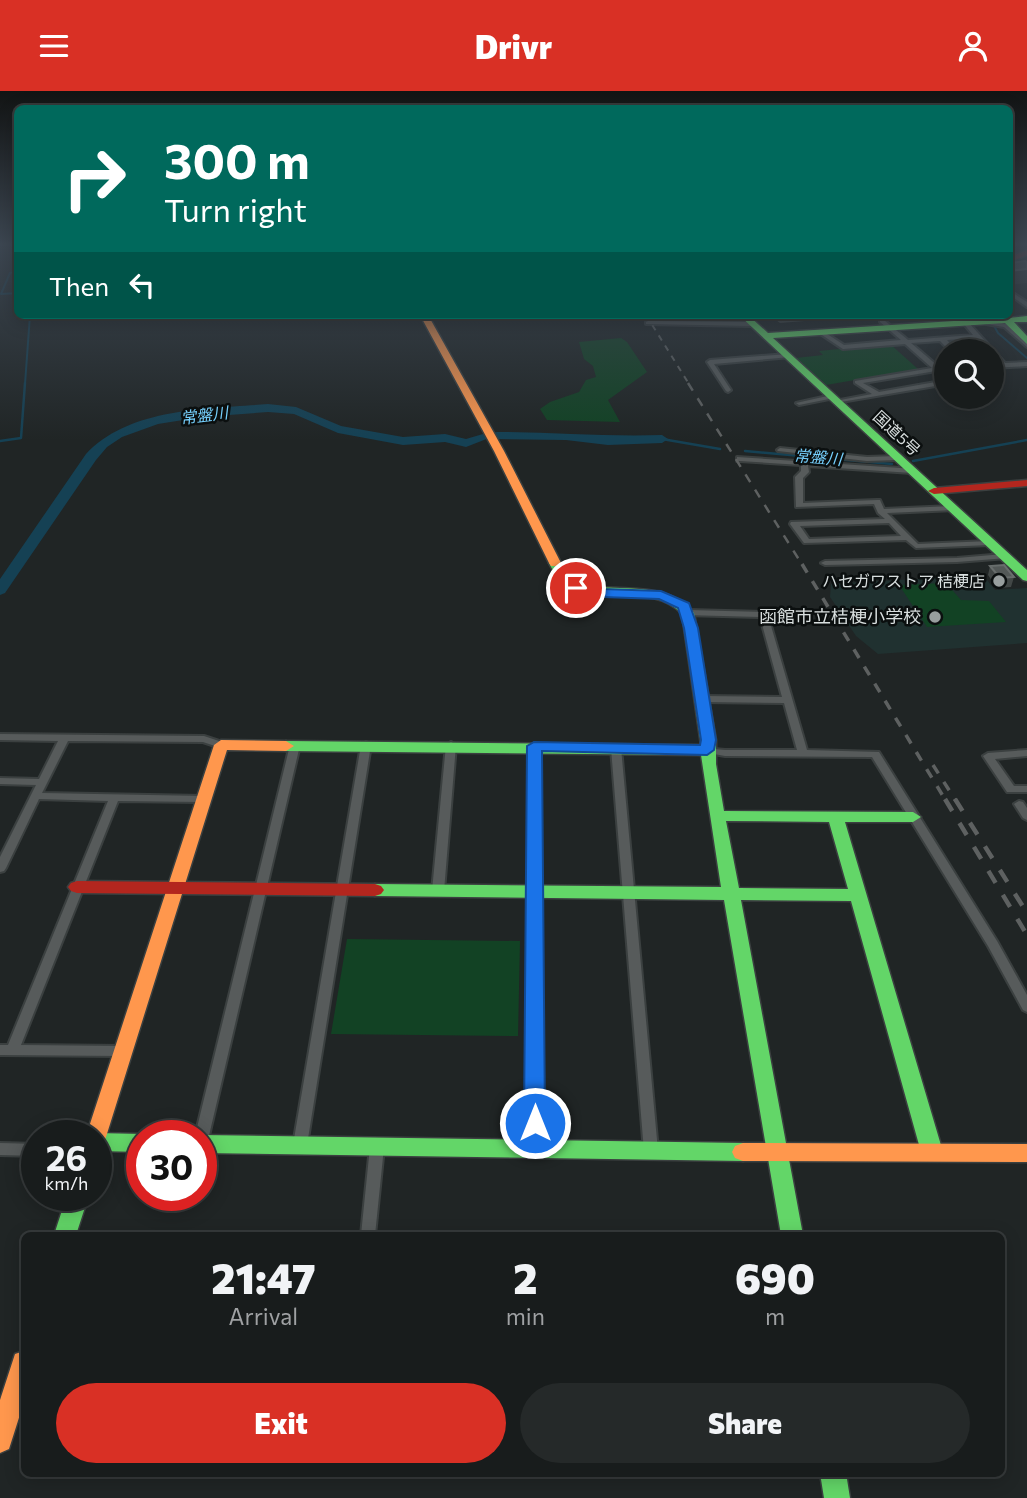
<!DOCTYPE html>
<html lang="en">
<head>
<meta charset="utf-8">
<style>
	body { margin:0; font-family:Commissioner,"Noto Sans JP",sans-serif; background:#252929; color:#f1f3f6; height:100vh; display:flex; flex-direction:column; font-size:26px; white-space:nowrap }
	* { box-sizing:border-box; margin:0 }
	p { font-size:23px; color:#9fa1a3 }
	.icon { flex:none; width:38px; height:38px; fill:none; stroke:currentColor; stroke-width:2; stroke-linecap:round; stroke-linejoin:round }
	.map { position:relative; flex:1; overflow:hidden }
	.drawer { position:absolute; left:21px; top:1141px; width:984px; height:245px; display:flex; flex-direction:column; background:#181c1c; border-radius:10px; box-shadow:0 4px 18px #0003,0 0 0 2px #363a3b }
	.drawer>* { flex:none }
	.banner { position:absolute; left:14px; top:14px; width:999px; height:214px; border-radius:10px; box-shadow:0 4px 18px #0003,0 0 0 2px #363a3b; background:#00695c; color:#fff; overflow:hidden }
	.fabs { position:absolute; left:934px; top:248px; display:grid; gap:14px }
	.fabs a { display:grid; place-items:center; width:70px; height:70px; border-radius:50%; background:#181c1c; box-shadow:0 4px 18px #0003,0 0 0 2px #363a3b; font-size:35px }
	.speed { position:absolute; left:21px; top:1029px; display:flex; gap:14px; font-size:35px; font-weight:700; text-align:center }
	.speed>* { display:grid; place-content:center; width:91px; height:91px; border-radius:50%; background:#181c1c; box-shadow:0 4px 18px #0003,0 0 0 2px #363a3b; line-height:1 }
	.speed small { font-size:18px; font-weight:400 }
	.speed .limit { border:10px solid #d22; background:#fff; color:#111 }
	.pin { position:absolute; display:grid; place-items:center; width:60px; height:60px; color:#fff; margin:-30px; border:4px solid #fff; border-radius:50%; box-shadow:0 2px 7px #0007 }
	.me { position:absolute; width:77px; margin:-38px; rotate:0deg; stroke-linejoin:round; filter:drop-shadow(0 0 5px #0008) }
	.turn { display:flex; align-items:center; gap:24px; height:147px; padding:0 35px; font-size:32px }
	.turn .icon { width:91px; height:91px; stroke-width:2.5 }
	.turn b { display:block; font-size:49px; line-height:60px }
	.then { display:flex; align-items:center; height:66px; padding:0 35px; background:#0003; gap:14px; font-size:26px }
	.eta { display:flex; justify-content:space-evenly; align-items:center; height:119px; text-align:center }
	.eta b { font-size:42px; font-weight:800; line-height:49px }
	.button { display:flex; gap:14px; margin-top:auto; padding:14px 35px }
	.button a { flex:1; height:80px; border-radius:42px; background:#d93025; color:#fff; font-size:28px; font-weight:800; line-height:80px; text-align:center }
	.button a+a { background:#252929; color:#f1f3f6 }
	header { display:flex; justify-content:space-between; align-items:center; height:91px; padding:0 35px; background:#d93025; color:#fff; font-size:32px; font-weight:800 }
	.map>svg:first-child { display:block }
</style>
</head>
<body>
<header><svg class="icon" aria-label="menu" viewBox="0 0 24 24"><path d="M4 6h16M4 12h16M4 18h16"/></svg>Drivr<svg class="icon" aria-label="person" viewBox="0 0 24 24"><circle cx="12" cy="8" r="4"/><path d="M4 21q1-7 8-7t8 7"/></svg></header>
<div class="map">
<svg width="1027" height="1407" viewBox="0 0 1027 1407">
	<rect width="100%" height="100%" fill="#202525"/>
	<!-- built -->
	<path fill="#203130" d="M983,484L995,499L1027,497V552L878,563L856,545L830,506L831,493Z"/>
	<!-- green -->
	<path fill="#124224" d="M621,247L627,251L647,281L608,309L620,331L547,329L540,318L550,311L579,301L586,289L596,286L593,275L584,268L579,251Z
		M890,253L918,278L826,294L796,267L823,264L819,260Z
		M946,492L961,509L989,510L1006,531L927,536L899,494Z
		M347,848L520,850L518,945L331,943Z"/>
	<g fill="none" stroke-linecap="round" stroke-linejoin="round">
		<!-- stream-far1 -->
		<path stroke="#154154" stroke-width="2" d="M18,180L10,182L1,203L18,202
			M983,224L988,227
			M993,233L998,242L1027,267
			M25,293L30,224"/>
		<!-- stream -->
		<path stroke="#154154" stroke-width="2.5" d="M662,348L720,358
			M0,350L21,347L25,292
			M745,360L892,373
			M913,370L1027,349"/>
		<!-- river -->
		<path fill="#154154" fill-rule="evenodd" d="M268,313L296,316L341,335L403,346L445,343L466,348L483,343L489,347L466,356L445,351L403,354L338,342L294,323L268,321L202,326L158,333L122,346L107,356L96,369L5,502L0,504V488L86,363C130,316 208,318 268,313Z
			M497,341C552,341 607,346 662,344L668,348L662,352L608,354L566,349L493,348V342Z"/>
		<!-- street casing -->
		<g stroke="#3b4040" stroke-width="4">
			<path id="street" d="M1010,200L1027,211V216L1010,204Z
				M880,229H884L908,249L973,244L963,232L968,231L1005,272L1027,271V275L992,277V273H998L992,266V261H988L976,247L947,249L958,261H951L940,250L911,252L939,276L947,274V278L939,281L936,280L863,292L879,301L947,289V293L835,312V310L872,303L855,292V290L932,277L905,253L843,258L819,242L824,241L844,254L901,249L880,231Z
				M648,230L753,231L756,233L753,235L646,233V231Z
				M988,230L1008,233L1027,251V256L1004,236L986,233V231Z
				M788,263L790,264V266L714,273L731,299L728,301L726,300L707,271L710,269Z
				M832,304L834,305V307L799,314L796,312Z
				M780,357L867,366L897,365L901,367L897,369L867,370L778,360L777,359Z
				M737,366L915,378V382H912L808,375L809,381L803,387V412L877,409H880L884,418L952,415L956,417L955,419L887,422L918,453L990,450L994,452L990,454L916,457L906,449L804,452L790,433L791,431L885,428L878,422L874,413L796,416L795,386L801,380V374L740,370H737ZM889,432L901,445L809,448L800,435Z
				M1004,463L1008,465L1007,467L957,471L825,474L821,472L825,470L957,467Z
				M688,519L767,521L807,659L879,661L997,850L1027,904V921L1023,919L988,855L872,666L725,665L703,661L702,659L703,657L725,659H797L784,612L704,611L699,608L704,605L782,606L760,526L685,524L684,522Z
				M0,643L204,645L225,652L226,654L221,657L203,651L68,650L42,702L203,705L208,708L203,711L118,710L21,954L123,955L128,956L130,960L128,964L123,965L0,964V954H8L108,710L39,708L6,777L4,780L0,781V766L36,694L0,693V687L39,688L58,650L0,649Z
				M295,651L300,654L208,1049L206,1053L201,1055V1045H195L290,654Z
				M366,651L371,654L307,1054L305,1058L300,1060L295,1058L293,1054L361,654Z
				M451,651L456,654L444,800L442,803H434L432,800L446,654Z
				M535,652L540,655L542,1058L540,1062L535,1064L530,1062L528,1058L530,655Z
				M616,654L621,657L658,1060L656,1064L651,1066L646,1064L644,1060L611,657Z
				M1027,659V665L995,668L1014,695H1027V701H1007L983,665L988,662Z
				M1019,710L1023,711L1027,717V729L1023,727L1014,713Z
				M377,1050L382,1052L384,1056L375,1144H361L370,1056L372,1052Z
				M0,1052L37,1053V1065L0,1064Z"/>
		</g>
		<!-- fast casing -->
		<g stroke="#3b4040" stroke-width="3">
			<path id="fast" d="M0,152H11L0,154Z
				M739,224H748L768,242L1000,227L998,224H1007L1009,227L1027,225V231H1014L1027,245V253L1005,232L773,247L1027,479V490L1023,489Z
				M555,468L559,469L569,486L583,494C621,501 668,489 694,522L716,649V673L724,720L913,721L921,726L913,731H845L943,1061L940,1067L932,1070L924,1067L921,1061L851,810L741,809L803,1144H781L724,809L375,805L369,803L366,799L369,795L375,793L721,796L701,664L286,660L278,655L286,650L701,654L682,523C645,483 577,531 549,472ZM726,730L829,731L848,798L739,797Z
				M96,1042L142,1043L147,1045H142V1061L96,1060V1045H88Z
				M201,1044L743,1052L751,1055L754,1061L751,1067L743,1070L201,1062V1045H199Z
				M67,1104H89L76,1144H54Z
				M820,1382H846L850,1407H824Z"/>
		</g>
		<!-- slow casing -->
		<g stroke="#3b4040" stroke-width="3">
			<path id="slow" d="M420,224H428L504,360L561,472L559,475H551L549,472L494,360Z
				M221,649L286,650L294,655L286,660L227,659L106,1046L103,1052L96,1055V1045H86L214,654Z
				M743,1052L1027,1053V1071L743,1070L735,1067L732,1061L735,1055Z
				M24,1260V1311L9,1358L0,1362V1309L15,1263Z"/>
		</g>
		<!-- jam casing -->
		<g stroke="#3b4040" stroke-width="3">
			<path id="jam" d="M1027,159V164L1010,171V166Z
				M1027,389V395L934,403L928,400L934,397Z
				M77,790L375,793L381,795L384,799L381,803L375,805L77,802L71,800L68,796L71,792Z"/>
		</g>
		<!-- street -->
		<use href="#street" fill="#575b5b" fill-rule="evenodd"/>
		<!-- fast -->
		<use href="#fast" fill="#63d668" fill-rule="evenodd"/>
		<!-- slow -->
		<use href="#slow" fill="#ff974d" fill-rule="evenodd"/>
		<!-- jam -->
		<use href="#jam" fill="#b3261e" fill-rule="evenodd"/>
		<!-- rail-far3 -->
		<path stroke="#5e6161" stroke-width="2" stroke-dasharray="6 6" stroke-linecap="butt" d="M646,224L689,293"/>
		<!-- rail-far2 -->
		<path stroke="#5e6161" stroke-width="2.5" stroke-dasharray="9 9" stroke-linecap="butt" d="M688,292L803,475"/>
		<!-- rail-far1 -->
		<path stroke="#5e6161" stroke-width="3.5" stroke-dasharray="10 10" stroke-linecap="butt" d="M802,473L946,710
			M933,674L956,710"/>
		<!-- rail -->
		<path stroke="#5e6161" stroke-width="4.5" stroke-dasharray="14 14" stroke-linecap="butt" d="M945,708L1027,844
			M955,708L1027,822"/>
	</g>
	<!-- wall -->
	<path fill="#424746" d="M769,224H805V230L780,232Z
		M990,475L1014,486L1011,496L997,497L988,484Z"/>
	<!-- shaded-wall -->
	<path fill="#2e3332" d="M1027,178V192L1010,194V180Z"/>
	<!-- building -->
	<path fill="#535857" stroke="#686d6c" stroke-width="2" d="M1025,170L1027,171V178L1010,180V172Z
		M1004,474L1014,486L1000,487L990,475Z"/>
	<!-- sky -->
	<linearGradient id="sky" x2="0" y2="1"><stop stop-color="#121414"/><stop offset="0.44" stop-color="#3c4651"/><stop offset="1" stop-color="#3c4651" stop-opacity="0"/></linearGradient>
	<rect width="1027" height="349" fill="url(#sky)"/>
	<!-- route -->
	<path fill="#1a73e8" stroke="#114b97" stroke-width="2" d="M576,493L603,498L661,500L689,512L698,537L716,649L714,659L707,664L542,660L545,1032L542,1039L535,1041L527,1039L524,1032L527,655L534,651L700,654L701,649L684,537L678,517L659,508L603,506L571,499V494Z"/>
	<!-- markers -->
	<g fill="#989e9e" stroke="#0b0f0f" stroke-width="2.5">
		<circle cx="999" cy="490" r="7"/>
		<circle cx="935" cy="526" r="7"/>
	</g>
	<g text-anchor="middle" stroke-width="5" stroke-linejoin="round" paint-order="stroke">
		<!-- far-water labels -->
		<g font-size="16" font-style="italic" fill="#75cffc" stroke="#0b0f0f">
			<text transform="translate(204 324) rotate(-7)" y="6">常盤川</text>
			<text transform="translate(818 366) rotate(5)" y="6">常盤川</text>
		</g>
		<!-- far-street labels -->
		<g font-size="16" fill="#d9dfdf" stroke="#0b0f0f">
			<text transform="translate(897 342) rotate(43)" y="6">国道5号</text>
		</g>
		<!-- far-poi labels -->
		<g font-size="16" fill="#d9dfdf" stroke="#0b0f0f" text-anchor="end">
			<text x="985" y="496">ハセガワストア 桔梗店</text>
		</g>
		<!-- poi labels -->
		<g font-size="18" fill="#d9dfdf" stroke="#0b0f0f" text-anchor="end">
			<text x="921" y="532">函館市立桔梗小学校</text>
		</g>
	</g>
</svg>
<div class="fabs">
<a><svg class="icon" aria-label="search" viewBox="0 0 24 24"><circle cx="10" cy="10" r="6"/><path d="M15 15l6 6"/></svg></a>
</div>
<div class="speed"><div>26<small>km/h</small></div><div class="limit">30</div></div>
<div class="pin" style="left:576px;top:497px;background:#d93025"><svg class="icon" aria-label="arrive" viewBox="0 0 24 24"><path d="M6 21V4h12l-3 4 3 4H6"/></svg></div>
<svg class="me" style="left:535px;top:1032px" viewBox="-20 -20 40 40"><circle r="17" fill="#1a73e8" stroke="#fff" stroke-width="3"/><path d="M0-11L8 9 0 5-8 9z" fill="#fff"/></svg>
<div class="banner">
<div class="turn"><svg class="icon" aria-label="right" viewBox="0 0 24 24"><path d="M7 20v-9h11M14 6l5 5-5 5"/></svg><div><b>300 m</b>Turn right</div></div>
<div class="then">Then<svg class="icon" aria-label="left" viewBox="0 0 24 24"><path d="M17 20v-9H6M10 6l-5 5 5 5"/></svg></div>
</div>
<section class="drawer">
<div class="eta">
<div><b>21:47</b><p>Arrival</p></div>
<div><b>2</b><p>min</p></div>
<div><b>690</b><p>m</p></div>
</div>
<div class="button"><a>Exit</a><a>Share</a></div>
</section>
</div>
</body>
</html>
